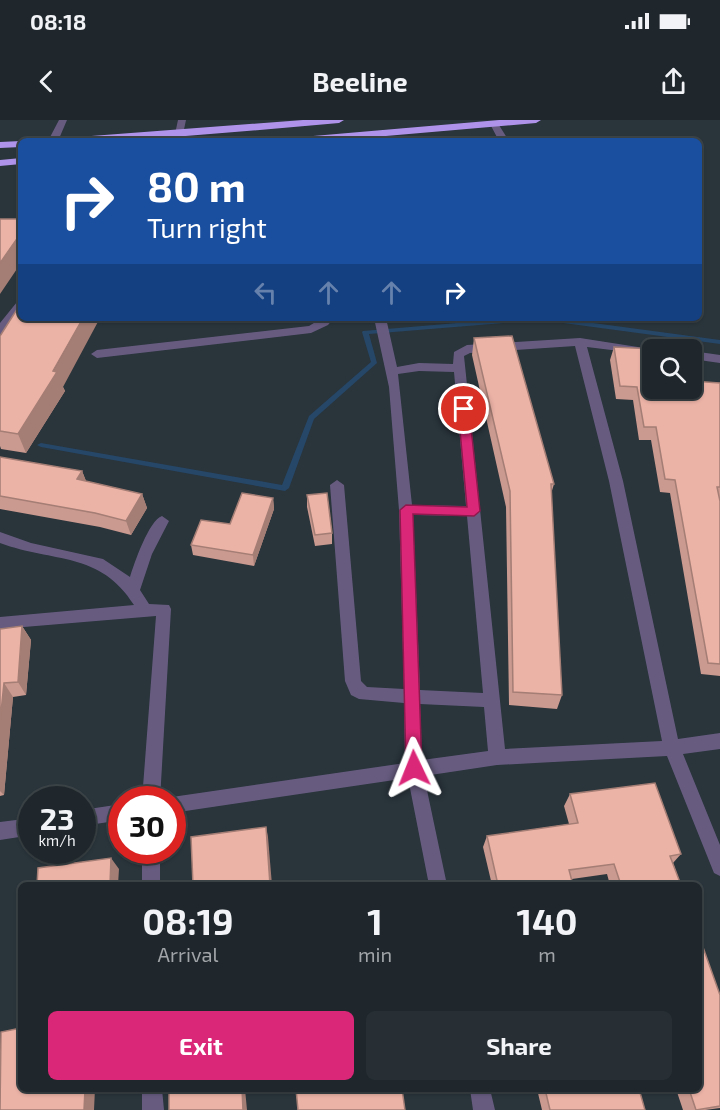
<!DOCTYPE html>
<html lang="en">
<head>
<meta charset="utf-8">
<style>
	body { margin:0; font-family:"Exo 2",sans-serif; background:#272f34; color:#f1f3f6; height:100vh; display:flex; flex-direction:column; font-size:22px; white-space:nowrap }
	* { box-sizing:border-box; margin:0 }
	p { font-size:20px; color:#a1a5a9 }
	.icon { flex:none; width:33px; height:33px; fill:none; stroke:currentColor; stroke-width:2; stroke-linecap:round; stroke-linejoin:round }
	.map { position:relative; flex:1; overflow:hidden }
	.details { position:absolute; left:18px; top:762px; width:684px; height:210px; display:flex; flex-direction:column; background:#1f272c; border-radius:9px; box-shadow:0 2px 4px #0004,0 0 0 2px #3c4448 }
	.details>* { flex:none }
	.top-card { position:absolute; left:18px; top:18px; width:684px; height:183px; border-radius:9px; box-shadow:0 2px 4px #0004,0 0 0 2px #3c4448; background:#1a4fa0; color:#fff; overflow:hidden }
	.tools { position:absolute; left:642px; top:219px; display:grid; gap:12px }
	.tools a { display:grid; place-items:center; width:60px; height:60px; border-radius:9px; background:#1f272c; box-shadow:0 2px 4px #0004,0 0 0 2px #3c4448; font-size:30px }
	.speed { position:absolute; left:18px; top:666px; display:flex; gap:12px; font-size:30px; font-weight:700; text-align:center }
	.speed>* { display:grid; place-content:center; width:78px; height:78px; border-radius:50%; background:#1f272c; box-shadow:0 2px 4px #0004,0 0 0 2px #3c4448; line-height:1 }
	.speed small { font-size:15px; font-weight:400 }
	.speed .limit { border:9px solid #d22; background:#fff; color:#111 }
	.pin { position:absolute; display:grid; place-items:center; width:51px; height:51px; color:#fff; margin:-26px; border:3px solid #fff; border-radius:50%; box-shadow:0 2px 6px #0007 }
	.me { position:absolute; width:66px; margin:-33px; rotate:358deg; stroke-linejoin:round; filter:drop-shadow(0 0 4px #0008) }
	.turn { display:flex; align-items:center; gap:21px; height:126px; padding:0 30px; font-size:27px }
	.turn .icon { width:78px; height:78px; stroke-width:2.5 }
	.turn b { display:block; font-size:42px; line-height:51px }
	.lanes { display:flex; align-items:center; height:57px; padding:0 30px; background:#0003; justify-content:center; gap:30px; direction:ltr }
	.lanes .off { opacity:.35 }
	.eta { display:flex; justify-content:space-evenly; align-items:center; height:102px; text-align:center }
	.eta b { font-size:36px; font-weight:700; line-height:42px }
	.action { display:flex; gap:12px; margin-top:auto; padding:12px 30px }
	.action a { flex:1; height:69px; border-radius:9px; background:#db2777; color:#fff; font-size:24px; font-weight:700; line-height:69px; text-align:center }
	.action a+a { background:#272f34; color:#f1f3f6 }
	.status { display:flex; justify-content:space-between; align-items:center; height:42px; padding:0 30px; background:#1f272c; direction:ltr }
	.status svg { height:16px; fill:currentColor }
	header { display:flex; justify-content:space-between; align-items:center; height:78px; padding:0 30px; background:#1f272c; font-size:27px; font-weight:700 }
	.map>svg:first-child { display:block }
</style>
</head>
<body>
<div class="status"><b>08:18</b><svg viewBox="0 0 49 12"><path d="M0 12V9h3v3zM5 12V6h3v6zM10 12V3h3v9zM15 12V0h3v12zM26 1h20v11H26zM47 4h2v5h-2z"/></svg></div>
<header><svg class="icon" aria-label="back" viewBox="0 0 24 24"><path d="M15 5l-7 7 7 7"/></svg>Beeline<svg class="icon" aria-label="share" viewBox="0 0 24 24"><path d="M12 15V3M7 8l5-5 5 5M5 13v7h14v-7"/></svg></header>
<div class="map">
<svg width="720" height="990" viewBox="0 0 720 990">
	<rect width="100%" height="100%" fill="#29343b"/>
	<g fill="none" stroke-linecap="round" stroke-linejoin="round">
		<!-- stream -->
		<path fill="#264768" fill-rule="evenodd" d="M516,198H556L720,220V224L541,200L369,214L377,243L314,299L289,368L285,371L41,327L37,325L41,323L282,365L309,296L371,242L362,212L363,211Z"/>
		<!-- minor -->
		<path fill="#675c80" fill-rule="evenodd" d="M59,0H67L58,21H48Z
			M178,0H186L183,14L179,17L175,14Z
			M494,1L497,2L509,21H499L490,4Z
			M21,181V191L4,213L0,214V203L17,182Z
			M322,198H334L328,205L311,213L97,238L91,234L97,230L309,206Z
			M374,198H386L397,247L419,243L453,244L454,232L467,225L580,218L657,230H652V235L587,227L623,361L678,619L720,613V629L683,634L720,725V756L714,753L667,636L497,645L424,656L447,765H429L408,658L172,693V680H166L172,677L405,643L404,583L359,579L351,575L345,561L330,365L337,360L344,365L361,561L367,567L404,569L399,390L389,267ZM575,226L609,361L662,621L505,629L464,236L470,233ZM419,251L454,252L466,386L412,385L398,254ZM413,395L467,396L483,573L420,570ZM420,584L484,587L488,631L422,640Z
			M692,231L720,235V243L692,239Z
			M162,396L169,401L152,434L140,470L149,484L169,485L171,489L160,680H142L156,496L0,509V497L134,485C100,431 54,443 0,423V412L31,423L103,439L130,457C134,444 149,400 162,396Z
			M122,684V700L82,706V690Z
			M32,698V715L0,720V702Z
			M142,730H160V765H142Z
			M142,969H162L164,990H142Z
			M470,969H490L495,990H473Z"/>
		<!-- highway -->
		<path fill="#af93eb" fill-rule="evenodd" d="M303,0H344L339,3C246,11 153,21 60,21L65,18Z
			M499,0H541L536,3L328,21H285L290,18Z
			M21,21V27L0,28V22Z
			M21,38V44L0,46V40Z"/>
	</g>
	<!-- wall -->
	<path fill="#ca998f" d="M0,216L63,267L65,271L26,333L1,329L0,326Z
		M474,218L554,364L551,374L562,575L557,589L509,585L506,387L472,235Z
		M614,227L652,268L720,263V556L701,554L670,373L660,372L651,320H639L633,280L616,279L610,240Z
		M0,337L82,351L86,361L142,374L147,388L131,415L100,407L0,389Z
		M307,375L332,413V424L315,426L307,387Z
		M273,378L274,389L254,446L193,435L191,425L230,404Z
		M22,506L31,520L26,575L13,577L4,675L0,676V509Z
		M570,674L681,734L673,743L681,765H610L607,754L572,759L573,765H492L483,727L487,716L569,704L564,686Z
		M720,875V988L705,990H683L676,969H699Z
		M537,969H639L645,990H542Z"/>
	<!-- shaded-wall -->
	<path fill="#a47d74" d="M21,113V143L0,174V143Z
		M83,198H100L63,267L65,271L26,333L18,314Z
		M82,351L88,366L77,359Z
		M142,374L147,388L131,415L126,401Z
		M273,378L274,389L254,446L253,435Z
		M22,506L31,520L26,575L18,562Z
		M4,563L13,577L4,675L0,671V602Z
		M266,707L268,717L272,765H270Z
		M111,738L119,749L118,765H110Z
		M85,969H95L94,990H84Z
		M242,969H245L247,990H243Z"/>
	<!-- building -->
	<path fill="#ebb2a6" stroke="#a47d74" stroke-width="1.5" d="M0,99H21V113L0,143Z
		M21,183V198H83L53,251L57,252L18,314L0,311V216Z
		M512,216L554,364H551L562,575L513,572L510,371L474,218Z
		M614,227L672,230H652V268H692V261L720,263V367H717L720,381V544L708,543L675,360L665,359L656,307H644L637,267L620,266Z
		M0,337L82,351L77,359L142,374L126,401L95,393L0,376Z
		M242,373L273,378L253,435L191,425L201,400L230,404Z
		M327,373L332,413L315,415L307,375Z
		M22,506L18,562L4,563L0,602V509Z
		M655,663L681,734L670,736L681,765H621L614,744L569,750L573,765H498L487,716L578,703L570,674Z
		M266,707L270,765H193L191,717Z
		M111,738L110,765H37L38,748Z
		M699,816L720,875V986L696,990L689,969H699Z
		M21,908V969H85L84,990H0L1,912Z
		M169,969H242L243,990H169Z
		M296,969H402L405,990H298Z
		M545,969H639L645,990H550Z"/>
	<!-- route -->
	<path fill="#db2777" stroke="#8e194d" stroke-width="1.5" d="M464,285L469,289L480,391L474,396L413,394L422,648L419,653L414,655L409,653L406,648L400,390L406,385L467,387L458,289Z"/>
</svg>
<div class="tools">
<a><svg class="icon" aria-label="search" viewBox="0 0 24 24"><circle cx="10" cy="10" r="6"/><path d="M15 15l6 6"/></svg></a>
</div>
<div class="speed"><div>23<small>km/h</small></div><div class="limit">30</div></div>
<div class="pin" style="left:464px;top:289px;background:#d93025"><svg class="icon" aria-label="arrive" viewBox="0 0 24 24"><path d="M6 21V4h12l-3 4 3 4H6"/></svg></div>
<svg class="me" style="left:414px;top:648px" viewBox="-20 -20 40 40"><path d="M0-17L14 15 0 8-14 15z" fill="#db2777" stroke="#fff" stroke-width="4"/></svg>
<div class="top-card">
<div class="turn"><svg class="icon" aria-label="right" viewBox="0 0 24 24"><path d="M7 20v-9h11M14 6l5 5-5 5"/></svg><div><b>80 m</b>Turn right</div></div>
<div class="lanes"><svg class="icon off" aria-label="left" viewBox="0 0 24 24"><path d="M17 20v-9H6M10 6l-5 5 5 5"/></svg><svg class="icon off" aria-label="ahead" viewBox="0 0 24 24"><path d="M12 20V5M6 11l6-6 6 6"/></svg><svg class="icon off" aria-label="ahead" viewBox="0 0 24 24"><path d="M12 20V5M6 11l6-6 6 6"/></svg><svg class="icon" aria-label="right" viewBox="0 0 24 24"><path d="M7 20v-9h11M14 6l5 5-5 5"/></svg></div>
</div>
<section class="details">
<div class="eta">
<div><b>08:19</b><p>Arrival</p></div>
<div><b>1</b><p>min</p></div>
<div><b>140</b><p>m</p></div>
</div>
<div class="action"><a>Exit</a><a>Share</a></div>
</section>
</div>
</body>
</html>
